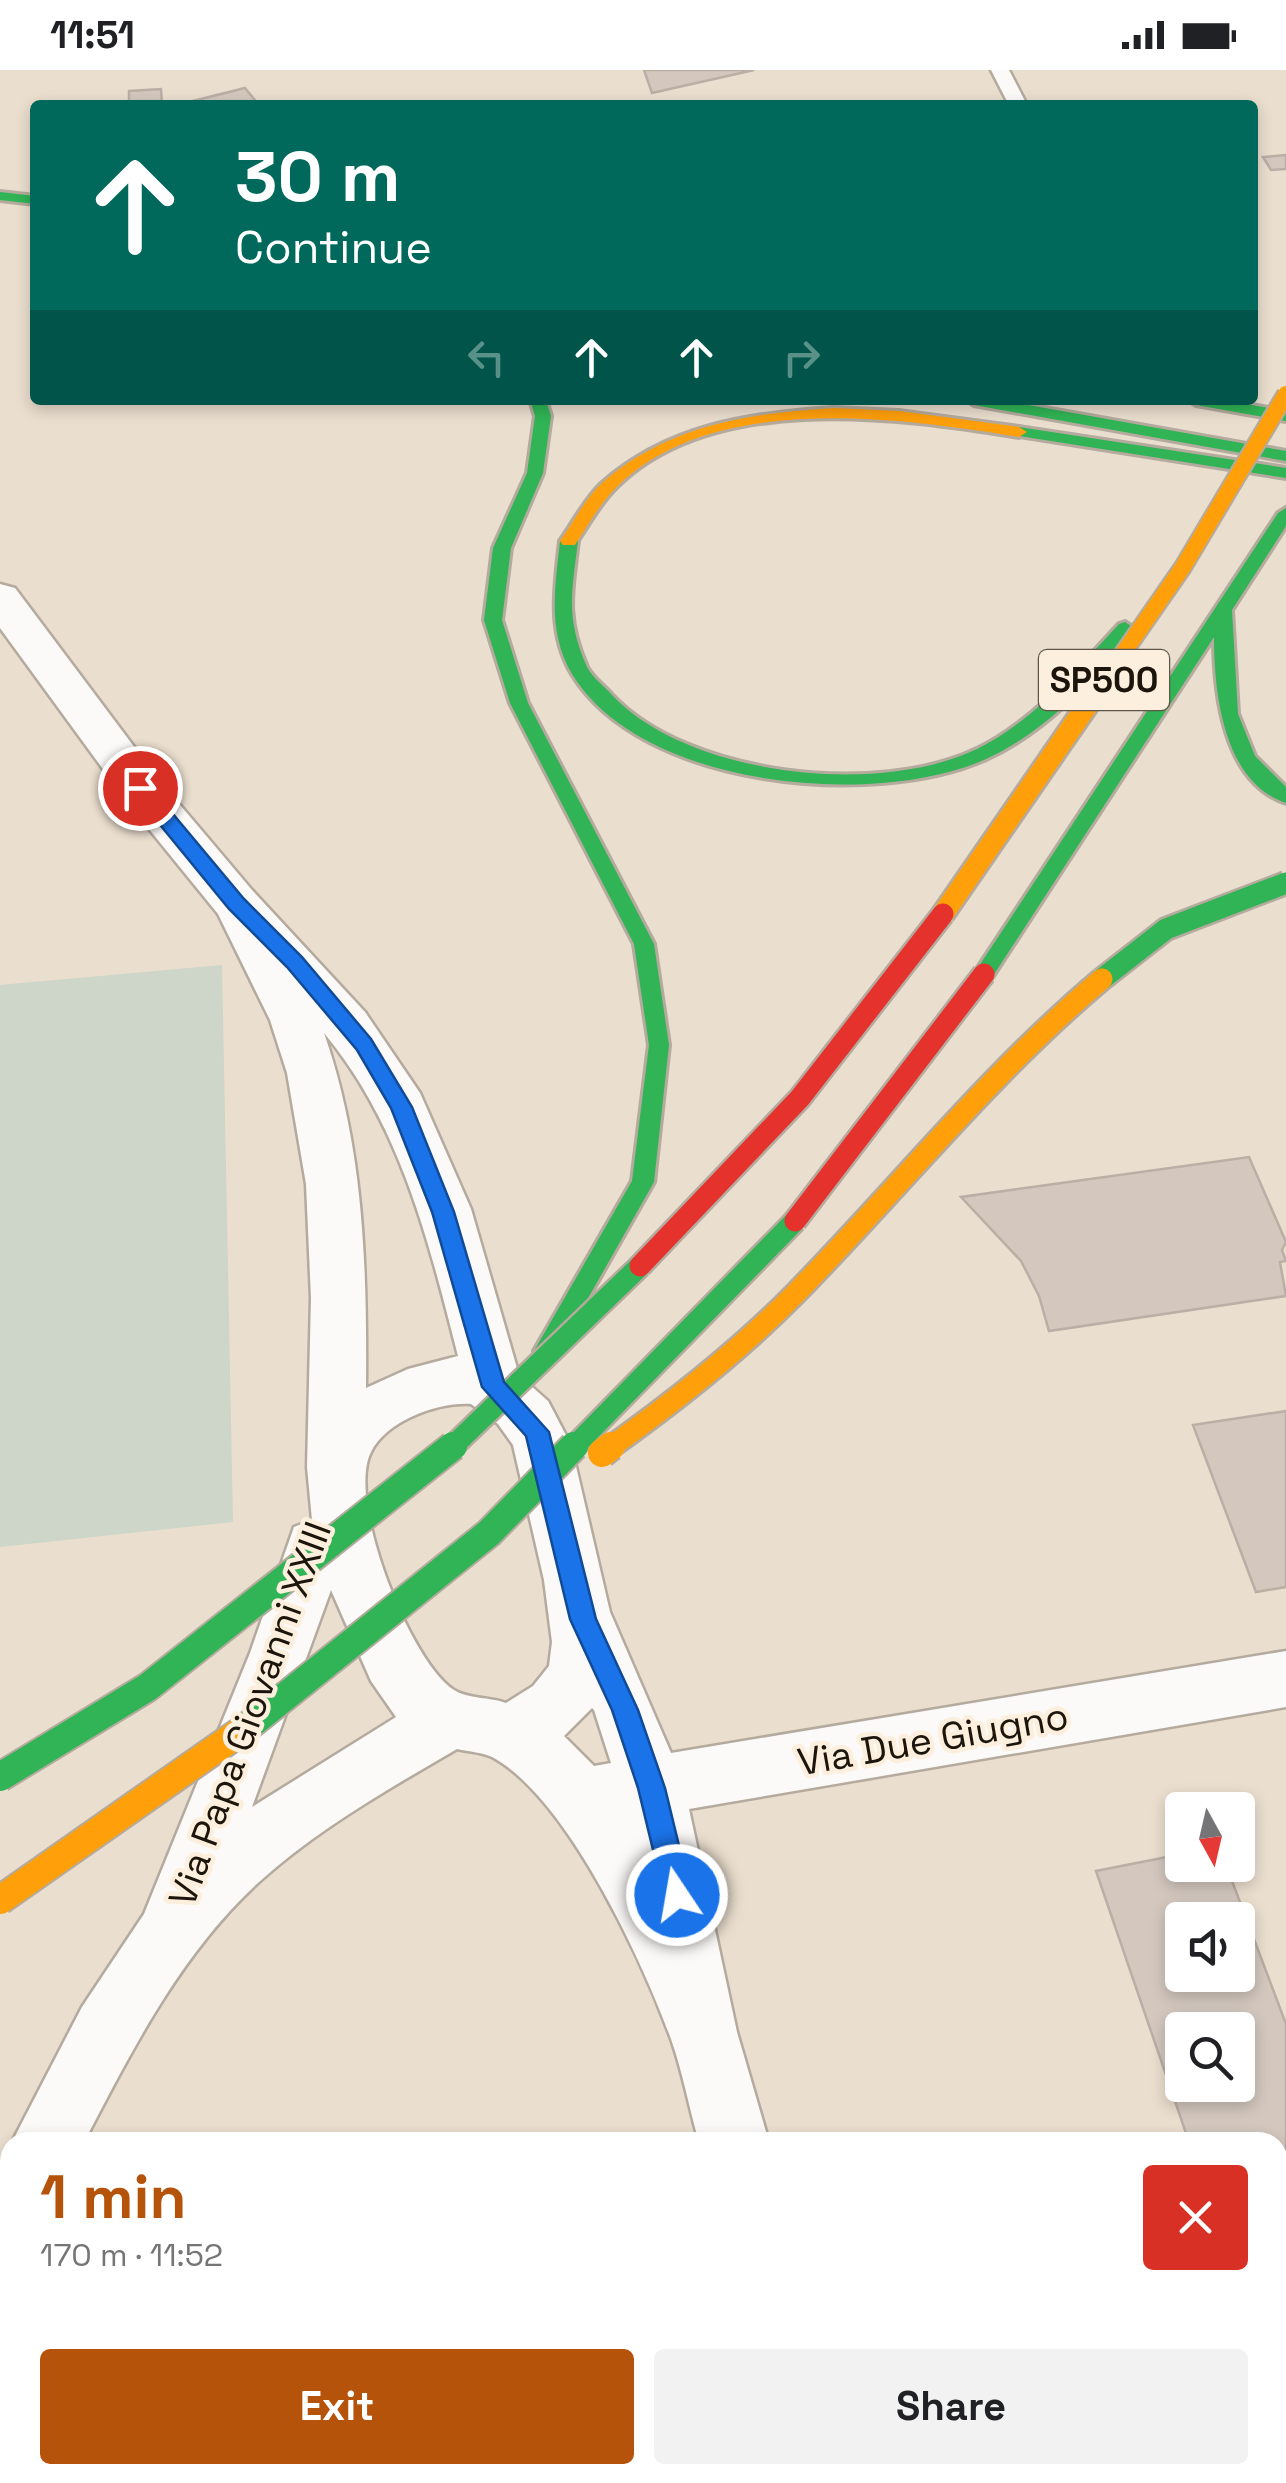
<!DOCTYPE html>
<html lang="en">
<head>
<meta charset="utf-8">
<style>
	body { margin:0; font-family:"Space Grotesk",sans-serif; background:#f2f2f2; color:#202124; height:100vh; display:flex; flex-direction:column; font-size:38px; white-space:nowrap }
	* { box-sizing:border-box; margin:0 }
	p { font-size:32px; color:#757577 }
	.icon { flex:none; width:55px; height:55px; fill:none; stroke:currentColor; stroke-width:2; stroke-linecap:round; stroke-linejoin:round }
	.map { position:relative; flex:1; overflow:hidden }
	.side { position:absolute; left:0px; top:2062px; width:1288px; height:352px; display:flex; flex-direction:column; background:#fff; border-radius:30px 30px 0 0; box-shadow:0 5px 15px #0003 }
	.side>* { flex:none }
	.banner { position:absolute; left:30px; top:30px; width:1228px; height:305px; border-radius:10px; box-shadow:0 5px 15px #0003; background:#00695c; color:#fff; overflow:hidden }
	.needle { width:65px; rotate:172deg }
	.fabs { position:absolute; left:1165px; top:1722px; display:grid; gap:20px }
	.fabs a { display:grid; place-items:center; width:90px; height:90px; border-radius:10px; background:#fff; box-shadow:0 5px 15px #0003; font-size:50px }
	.pin { position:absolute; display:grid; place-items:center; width:85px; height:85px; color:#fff; margin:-42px; border:5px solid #fff; border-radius:50%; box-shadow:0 2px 10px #0007 }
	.me { position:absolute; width:110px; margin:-55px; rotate:348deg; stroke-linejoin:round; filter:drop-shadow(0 0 8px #0008) }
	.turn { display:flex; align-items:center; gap:35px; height:210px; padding:0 40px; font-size:45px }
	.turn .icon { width:130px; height:130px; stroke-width:2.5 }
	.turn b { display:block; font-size:70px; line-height:85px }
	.lanes { display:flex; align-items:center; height:95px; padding:0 40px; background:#0003; justify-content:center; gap:50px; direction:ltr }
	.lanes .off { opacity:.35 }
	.round { display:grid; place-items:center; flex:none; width:105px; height:105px; border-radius:10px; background:#f2f2f2 }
	.summary { display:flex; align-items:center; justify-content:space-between; height:170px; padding:0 40px }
	h1 { font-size:60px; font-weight:700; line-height:75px; color:#b45309 }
	.cta { display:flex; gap:20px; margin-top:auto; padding:20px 40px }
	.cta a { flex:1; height:115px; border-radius:10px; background:#b45309; color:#fff; font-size:40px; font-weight:700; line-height:115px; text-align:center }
	.cta a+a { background:#f2f2f2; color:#202124 }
	.status { display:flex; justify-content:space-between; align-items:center; height:70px; padding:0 50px; background:#fff; direction:ltr }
	.status svg { height:28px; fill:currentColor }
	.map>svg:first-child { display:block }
</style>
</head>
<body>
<div class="status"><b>11:51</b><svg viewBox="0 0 49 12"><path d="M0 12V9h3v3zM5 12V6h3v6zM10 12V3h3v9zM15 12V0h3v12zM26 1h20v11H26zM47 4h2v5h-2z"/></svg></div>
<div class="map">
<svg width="1286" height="2413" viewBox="0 0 1286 2413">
	<rect width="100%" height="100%" fill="#eadece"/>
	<!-- green -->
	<path fill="#cdd6c8" d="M222,895L233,1452L0,1477V915Z"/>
	<!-- building -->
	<path fill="#d3c7be" stroke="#baaea5" stroke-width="2.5" fill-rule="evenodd" d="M644,0H754L652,23Z
		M245,18L259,35H177Z
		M161,19L162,35H129V21Z
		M1286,85V99L1271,100L1263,87Z
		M1249,1087L1286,1172L1282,1180L1286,1191L1280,1192L1286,1226L1049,1261L1039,1226L1021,1191L961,1127Z
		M1286,1341V1517L1256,1522L1193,1355Z
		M1182,1784V1795H1226L1286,1954V2087L1278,2089V2072H1189L1096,1801ZM1182,1850H1238V1905H1182ZM1182,1960H1238V2015H1182Z"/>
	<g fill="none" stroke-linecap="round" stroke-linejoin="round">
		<!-- lane casing -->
		<g stroke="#b4aa9e" stroke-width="5">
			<path id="lane" d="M991,0H1009L1027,35H1009Z"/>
		</g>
		<!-- street casing -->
		<g stroke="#b4aa9e" stroke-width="5">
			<path id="street" d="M0,514L15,518L159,710L252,820L365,942L420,1023L471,1139L519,1305L548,1331L571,1375L610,1542L671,1683L1286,1581V1637L689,1739L737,1962L769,2072H699C689,2038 683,2003 671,1969C642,1890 568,1730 494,1688C483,1682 469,1682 457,1679C388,1719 318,1759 259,1812C181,1883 132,1980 84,2072H12L82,1937L144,1844L250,1583L294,1457L312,1450L307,1397L311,1228L306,1114L287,1003L270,950L218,844L127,732L0,558ZM324,963C401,1055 429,1173 458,1286L408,1299L366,1318C367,1197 364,1078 324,963ZM471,1334L498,1354L513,1375L544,1510L552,1572L549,1596L533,1616L506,1633C490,1627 468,1629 454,1620C410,1592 346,1430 371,1382C387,1350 439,1332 471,1334ZM331,1520L371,1611L396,1647L252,1737ZM592,1638L594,1640L611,1693L594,1696L564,1666Z
				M10,2108V2195L0,2199V2112Z
				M802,2405H878L881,2413H805Z"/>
		</g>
		<!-- fast casing -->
		<g stroke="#b4aa9e" stroke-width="6">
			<path id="fast" d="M0,122L35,126V134L0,130Z
				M530,330H546L551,346L543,403L511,478L502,550L528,633L654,874L669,975L654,1112L554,1288H538L534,1281L632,1111L649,975L634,874L510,633L484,550L493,478L527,403L535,346Z
				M966,330H1001L1286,381V391L974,335Z
				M1188,330H1223L1286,341V351L1196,335Z
				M1019,357L1286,398V408L1013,365L1011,362Z
				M1286,438V456L1232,540L1238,644L1255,686L1286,717V733C1223,712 1214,622 1214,567L991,909H977L974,904L977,899L1278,443Z
				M569,466L578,471C572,521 565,548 587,597C592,607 604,616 612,625C688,706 878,727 977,679C1034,651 1076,600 1119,554L1125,552L1134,558C1097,608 1044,663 986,689C875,739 641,718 572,604C547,562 555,517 560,471Z"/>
		</g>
		<!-- slow casing -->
		<g stroke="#b4aa9e" stroke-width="6">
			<path id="slow" d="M834,338L899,341L1019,357L1027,362L1019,367C896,347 704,320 610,424C597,439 586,458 575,475H563L560,471C573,453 585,429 601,414C667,355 750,343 834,338Z"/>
		</g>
		<!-- lane -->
		<use href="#lane" fill="#fcfaf8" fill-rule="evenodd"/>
		<!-- street -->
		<use href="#street" fill="#fcfaf8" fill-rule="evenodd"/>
		<!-- fast -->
		<use href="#fast" fill="#30b455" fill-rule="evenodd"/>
		<!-- slow -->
		<use href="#slow" fill="#ff9f0a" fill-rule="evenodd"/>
		<!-- fast-bridge-far1 casing -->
		<g stroke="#b4aa9e" stroke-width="26" stroke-linecap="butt">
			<path id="fast-bridge-far1" d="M1102,909L1166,859L1286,813
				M450,1379L640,1196
				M572,1379L795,1151"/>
		</g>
		<!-- fast-bridge casing -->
		<g stroke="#b4aa9e" stroke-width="32" stroke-linecap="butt">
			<path id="fast-bridge" d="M247,1657L489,1463L574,1376
				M0,1707L148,1617L453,1376"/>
		</g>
		<!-- slow-bridge-far2 casing -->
		<g stroke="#b4aa9e" stroke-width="20" stroke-linecap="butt">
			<path id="slow-bridge-far2" d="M1115,595L1183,497L1286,324"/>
		</g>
		<!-- slow-bridge-far1 casing -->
		<g stroke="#b4aa9e" stroke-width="26" stroke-linecap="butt">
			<path id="slow-bridge-far1" d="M943,844L1117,592
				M608,1379C674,1332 738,1282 795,1224C898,1119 989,1004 1102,909"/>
		</g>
		<!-- slow-bridge casing -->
		<g stroke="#b4aa9e" stroke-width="32" stroke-linecap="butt">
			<path id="slow-bridge" d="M602,1383L611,1376
				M0,1830L247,1657"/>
		</g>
		<!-- jam-bridge casing -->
		<g stroke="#b4aa9e" stroke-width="26" stroke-linecap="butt">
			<path id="jam-bridge" d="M795,1151L984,904
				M640,1196L800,1028L943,844"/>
		</g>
		<!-- fast-bridge-far1 -->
		<use href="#fast-bridge-far1" stroke="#30b455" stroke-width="21"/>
		<!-- fast-bridge -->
		<use href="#fast-bridge" stroke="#30b455" stroke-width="28"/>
		<!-- slow-bridge-far2 -->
		<use href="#slow-bridge-far2" stroke="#ff9f0a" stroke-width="16"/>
		<!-- slow-bridge-far1 -->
		<use href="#slow-bridge-far1" stroke="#ff9f0a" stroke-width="21"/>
		<!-- slow-bridge -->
		<use href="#slow-bridge" stroke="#ff9f0a" stroke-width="28"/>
		<!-- jam-bridge -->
		<use href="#jam-bridge" stroke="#e5322d" stroke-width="21"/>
	</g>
	<!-- route -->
	<path fill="#1a73e8" stroke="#114b97" stroke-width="2.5" d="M140,712L147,713L244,829L302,887L371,969L412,1037L454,1142L504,1312L549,1362L596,1549L638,1640L665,1718L691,1825L687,1834L677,1838L668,1834L664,1825L638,1718L612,1640L570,1549L526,1366L482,1317L432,1142L391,1038L357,980L287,897L229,839L134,723L131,718Z"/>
	<g text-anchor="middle" stroke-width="9" stroke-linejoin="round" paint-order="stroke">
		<!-- shield labels -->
		<rect fill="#fcefdd" stroke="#5f564a" stroke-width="2.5" x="1039" y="580" width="130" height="60" rx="8"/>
		<g font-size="35" font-weight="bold" fill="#1c150b">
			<text x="1104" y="622">SP500</text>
		</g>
		<!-- street labels -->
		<g font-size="38" fill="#1c150b" stroke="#fcefdd">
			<text transform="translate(250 1644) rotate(-70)" y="13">Via Papa Giovanni XXIII</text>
			<text transform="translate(933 1669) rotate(-10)" y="13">Via Due Giugno</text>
		</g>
	</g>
</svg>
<div class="fabs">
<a><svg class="needle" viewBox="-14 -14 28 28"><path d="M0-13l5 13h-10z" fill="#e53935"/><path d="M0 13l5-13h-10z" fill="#757577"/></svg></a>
<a><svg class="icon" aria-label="sound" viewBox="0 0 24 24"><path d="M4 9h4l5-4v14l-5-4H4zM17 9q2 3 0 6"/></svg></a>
<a><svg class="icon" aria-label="search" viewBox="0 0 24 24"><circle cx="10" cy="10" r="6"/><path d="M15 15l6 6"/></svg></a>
</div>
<div class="pin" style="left:140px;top:718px;background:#d93025"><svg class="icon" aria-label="arrive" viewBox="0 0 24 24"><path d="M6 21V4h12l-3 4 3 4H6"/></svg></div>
<svg class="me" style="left:677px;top:1825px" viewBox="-20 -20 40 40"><circle r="17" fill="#1a73e8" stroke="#fff" stroke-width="3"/><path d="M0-11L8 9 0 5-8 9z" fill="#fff"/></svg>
<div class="banner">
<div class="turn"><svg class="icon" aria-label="ahead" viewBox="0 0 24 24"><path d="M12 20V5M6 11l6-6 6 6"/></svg><div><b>30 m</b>Continue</div></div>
<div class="lanes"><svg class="icon off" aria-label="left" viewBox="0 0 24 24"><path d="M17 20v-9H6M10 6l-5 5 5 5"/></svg><svg class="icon" aria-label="ahead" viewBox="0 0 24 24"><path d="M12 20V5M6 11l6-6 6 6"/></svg><svg class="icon" aria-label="ahead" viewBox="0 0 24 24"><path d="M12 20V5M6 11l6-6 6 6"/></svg><svg class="icon off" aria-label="right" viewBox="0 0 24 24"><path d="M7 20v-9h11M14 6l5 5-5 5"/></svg></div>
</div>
<section class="side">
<div class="summary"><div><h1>1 min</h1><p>170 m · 11:52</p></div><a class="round" style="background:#d93025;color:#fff"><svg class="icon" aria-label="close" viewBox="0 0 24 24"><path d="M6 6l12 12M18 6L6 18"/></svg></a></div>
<div class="cta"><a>Exit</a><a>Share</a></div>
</section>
</div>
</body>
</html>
